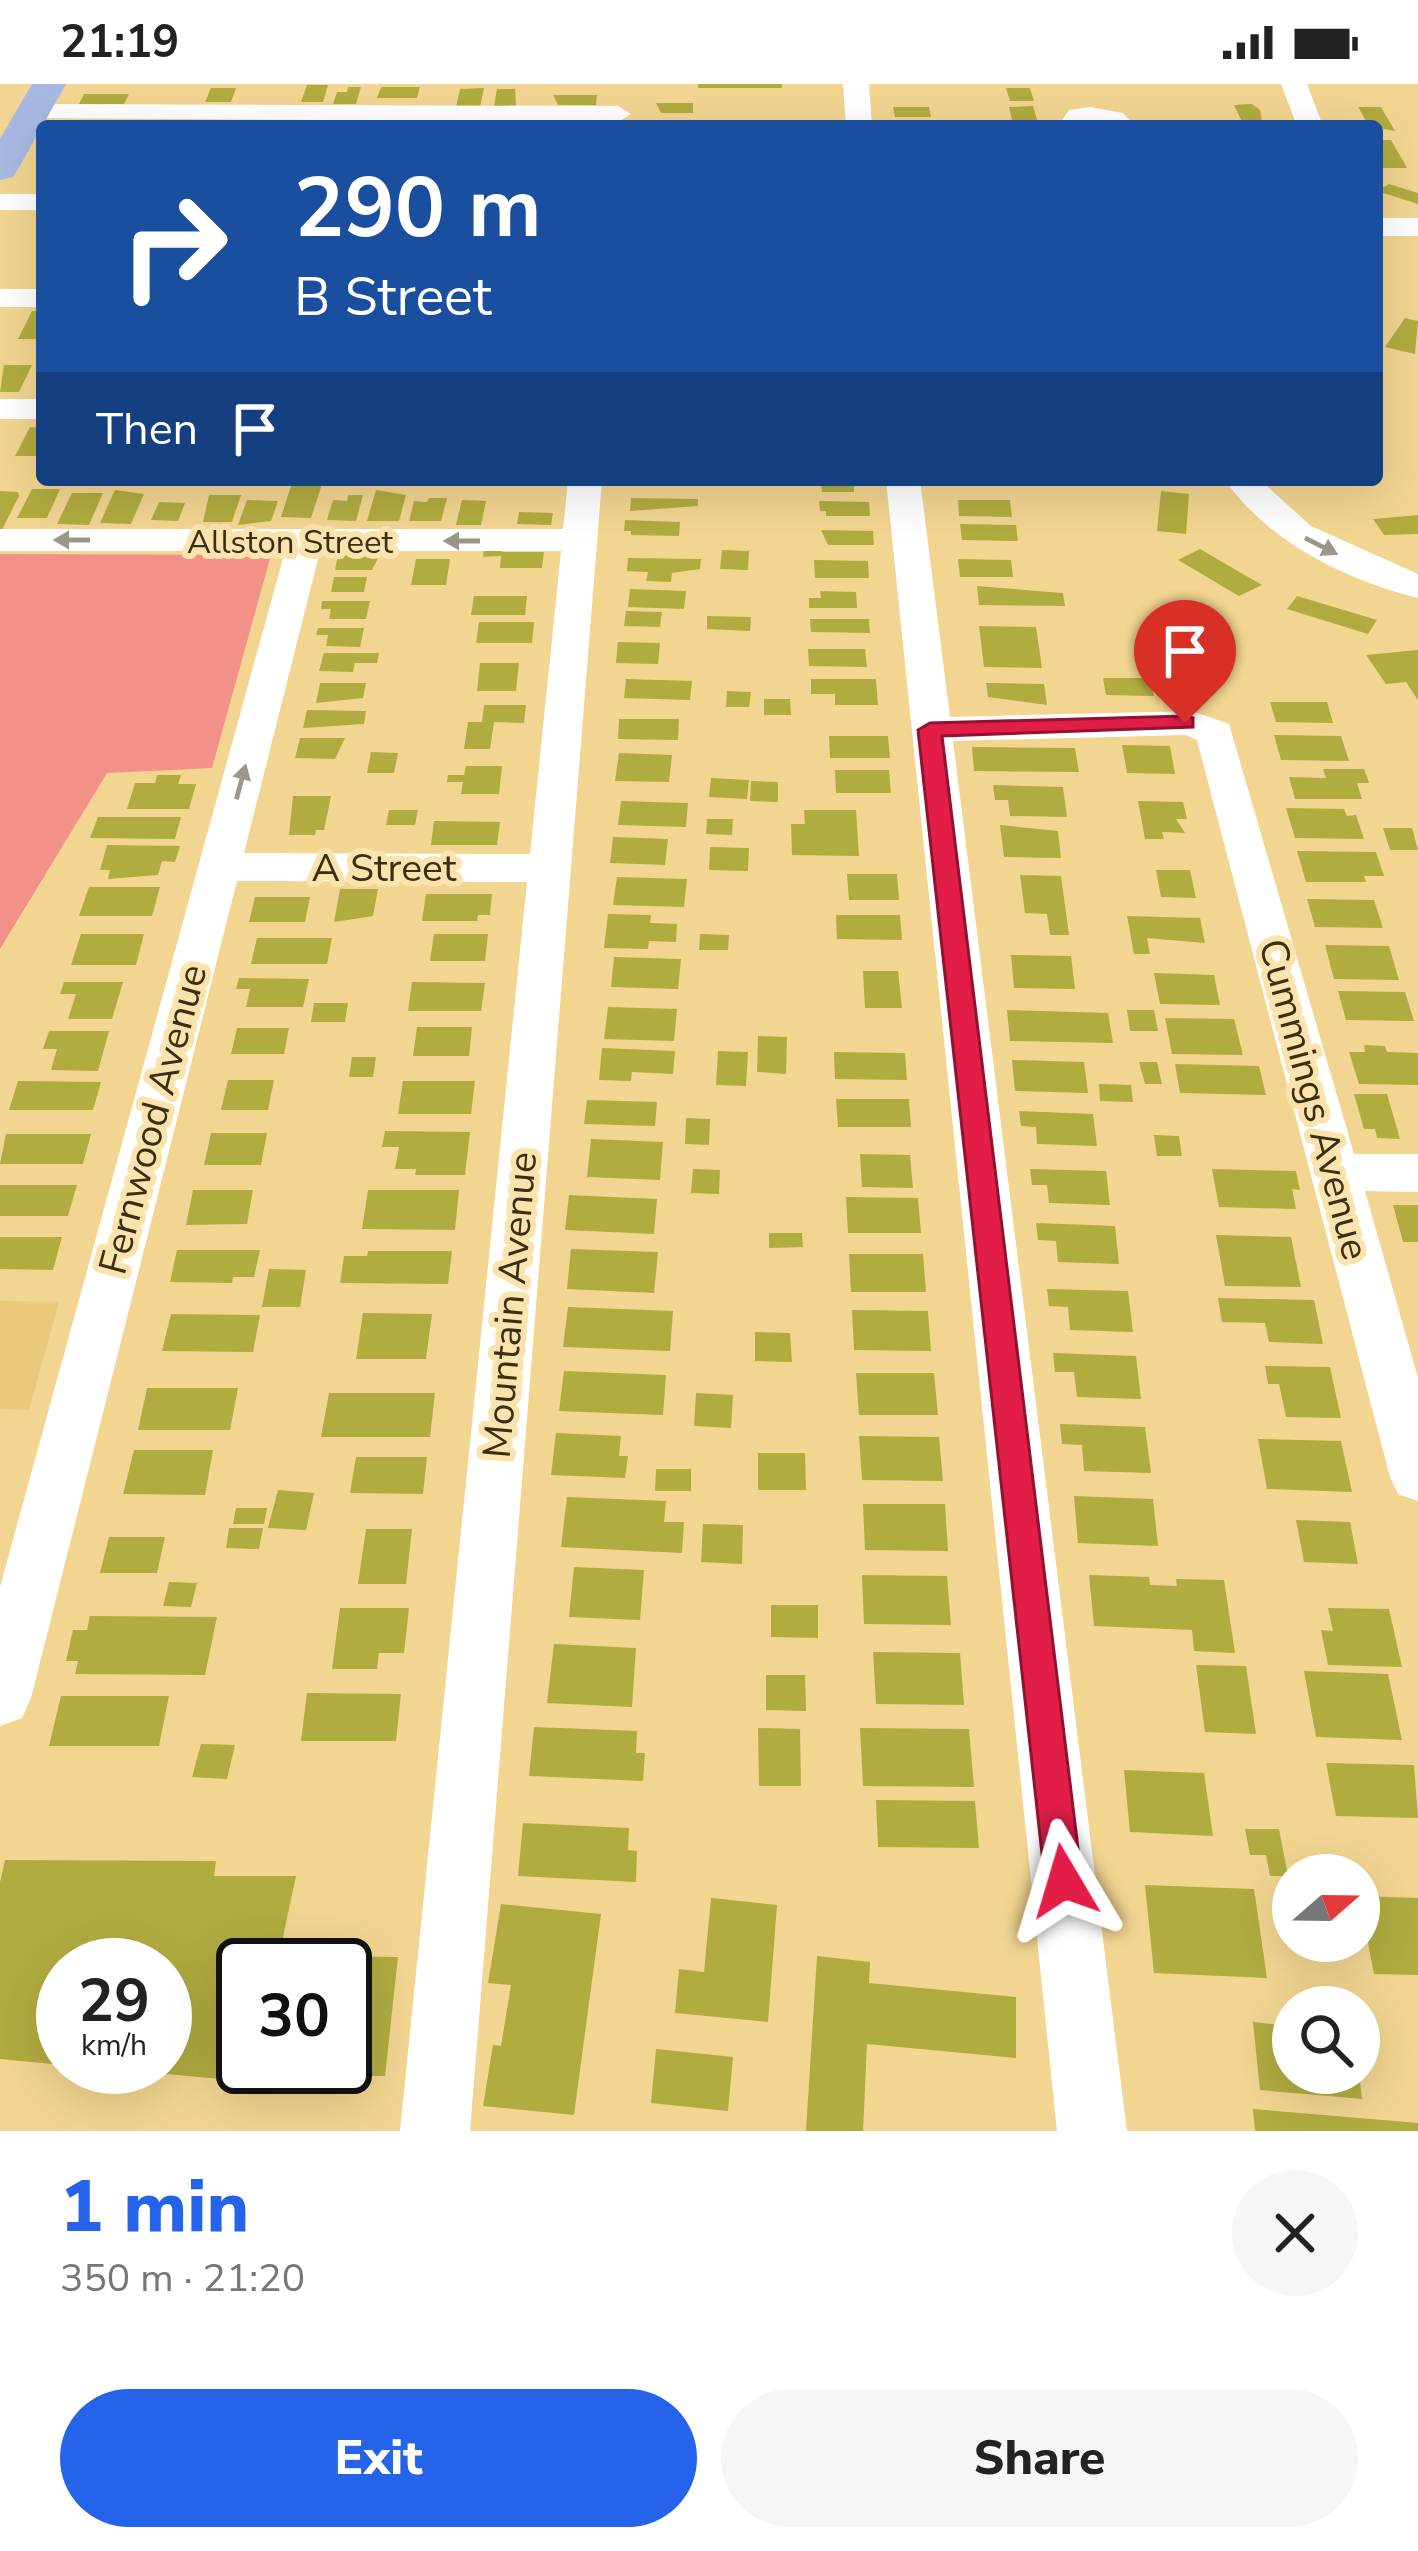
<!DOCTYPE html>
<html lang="en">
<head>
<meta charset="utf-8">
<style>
	body { margin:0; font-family:"Nunito Sans",sans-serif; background:#f6f6f6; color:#222; height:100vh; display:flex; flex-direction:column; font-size:45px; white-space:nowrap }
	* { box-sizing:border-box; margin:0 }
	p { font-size:39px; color:#767676 }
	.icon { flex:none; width:66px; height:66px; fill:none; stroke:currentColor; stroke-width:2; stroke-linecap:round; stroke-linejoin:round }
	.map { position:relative; height:2047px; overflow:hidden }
	.sheet { display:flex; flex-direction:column; background:#fff; flex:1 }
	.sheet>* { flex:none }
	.top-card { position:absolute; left:36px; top:36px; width:1347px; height:366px; border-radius:12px; box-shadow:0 12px 48px #0002; background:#1a4fa0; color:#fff; overflow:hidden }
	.needle { width:78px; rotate:70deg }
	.controls { position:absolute; left:1272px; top:1770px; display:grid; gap:24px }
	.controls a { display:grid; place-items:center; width:108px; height:108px; border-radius:50%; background:#fff; box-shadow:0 12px 48px #0002; font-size:60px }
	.speed { position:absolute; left:36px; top:1854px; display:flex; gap:24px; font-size:60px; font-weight:700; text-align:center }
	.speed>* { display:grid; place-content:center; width:156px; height:156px; border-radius:50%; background:#fff; box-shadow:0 12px 48px #0002; line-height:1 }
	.speed small { font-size:30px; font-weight:400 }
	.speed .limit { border:6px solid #111; border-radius:18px; background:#fff; color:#111 }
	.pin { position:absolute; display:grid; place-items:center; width:102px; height:102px; color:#fff; margin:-123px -51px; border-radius:50% 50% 50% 0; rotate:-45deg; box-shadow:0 0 12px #0007 }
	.pin .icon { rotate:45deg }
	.me { position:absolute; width:132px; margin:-66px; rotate:353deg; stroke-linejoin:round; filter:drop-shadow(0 0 9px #0008) }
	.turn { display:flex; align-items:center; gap:42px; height:252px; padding:0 60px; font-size:54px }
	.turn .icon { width:156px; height:156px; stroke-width:2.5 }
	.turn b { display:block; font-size:84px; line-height:102px }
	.then { display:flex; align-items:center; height:114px; padding:0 60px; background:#0003; gap:24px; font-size:45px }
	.round { display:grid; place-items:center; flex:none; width:126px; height:126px; border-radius:63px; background:#f6f6f6 }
	.head { display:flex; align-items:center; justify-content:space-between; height:204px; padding:0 60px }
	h1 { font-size:72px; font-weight:800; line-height:90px; color:#2563eb }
	.button { display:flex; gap:24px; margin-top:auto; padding:24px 60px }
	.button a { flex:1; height:138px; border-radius:72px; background:#2563eb; color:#fff; font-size:48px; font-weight:800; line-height:138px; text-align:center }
	.button a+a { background:#f6f6f6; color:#222 }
	.status { display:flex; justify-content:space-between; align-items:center; height:84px; padding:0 60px; background:#fff; direction:ltr }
	.status svg { height:33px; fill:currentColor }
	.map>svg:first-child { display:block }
</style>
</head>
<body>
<div class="status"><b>21:19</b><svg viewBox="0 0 49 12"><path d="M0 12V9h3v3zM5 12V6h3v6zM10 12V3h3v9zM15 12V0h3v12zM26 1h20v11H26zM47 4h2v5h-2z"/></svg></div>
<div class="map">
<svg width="1418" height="2047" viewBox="0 0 1418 2047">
	<rect width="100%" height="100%" fill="#f2d591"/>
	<!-- built -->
	<path fill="#eac97d" d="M0,1217L59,1218L29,1326L0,1325Z"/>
	<!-- green -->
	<path fill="#f29187" d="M0,470L271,471L212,684L107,689L0,865Z"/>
	<!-- building -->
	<path fill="#b1ac40" d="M698,0H782V4H698Z
		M307,1H328L323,18H301Z
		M348,3H361L356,20H333L337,8H347Z
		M381,3H420L417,14H377Z
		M211,4H236L231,18H205Z
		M484,4L480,23H456L460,5Z
		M1006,4H1030L1034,17H1010Z
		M497,5H515L516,22H494Z
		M84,10H129L124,20H79Z
		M553,11H597L596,21H558Z
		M656,19H693V29H661Z
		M1252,20L1260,26L1263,42H1244L1234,21Z
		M1033,22L1037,36H1012L1009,23Z
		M893,23H929L931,33H895Z
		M1358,23H1381L1395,47L1369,42Z
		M1377,56H1391L1407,84H1383Z
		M1389,100L1418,109V120L1377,107Z
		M32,227H42V255H18Z
		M1405,234L1418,237L1415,270L1385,263Z
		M4,281H32L19,308H0Z
		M30,343L42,344L39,372H15Z
		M821,396H854V408H822Z
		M292,399L322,400L311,434L281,433Z
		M32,405H60L47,434H17Z
		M115,406L144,410L131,440L100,439Z
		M376,406L406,411L399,437H367Z
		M0,407L18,408L19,412L0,450Z
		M1161,407L1189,410L1186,450L1157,447Z
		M72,409H103L89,441L57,440Z
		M209,411H241L232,438H203Z
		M348,411H363L356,437L327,436L333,416L347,417Z
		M429,414H447L441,437H409L414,417L427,418Z
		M631,414L698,415V422L630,427Z
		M247,416L278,417L271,437L238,441Z
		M462,416L486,417L481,441H456Z
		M958,416H1010L1012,433L959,432Z
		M819,417L869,418L870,432H826V427H820Z
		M159,418L185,419L178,437L151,436Z
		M519,428L553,429L551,441L517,440Z
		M1418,431V450L1384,451L1373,435Z
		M625,436L680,438L679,452L631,451V447H624Z
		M960,440L1016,441L1018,457L962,456Z
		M821,446L873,447L874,461H828Z
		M484,462H503L502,468H544L542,484H500L501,472L483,473Z
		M1200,465L1262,501L1239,512L1178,476Z
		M722,466L749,467L748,486L720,485Z
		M380,470L372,486H335L338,471Z
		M628,474L701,475L700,485L672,489L671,498L646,497L648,488L627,487Z
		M416,475H450L446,501H411Z
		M958,475L1011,476L1013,493H960Z
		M814,476L868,477L869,494H815Z
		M334,493H367L364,508H331Z
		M977,502L1063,509L1065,522L979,521Z
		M630,505L686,507L684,525L628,523Z
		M820,507L856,508L857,524H809V514H821Z
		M474,512H527L525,531H471Z
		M1297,512L1377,536L1368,550L1287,525Z
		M322,517H370L366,535H329L331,525H321Z
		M626,527L662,528L660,543L624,542Z
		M707,532L751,533L750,547L707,545Z
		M810,535H869L870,549L811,548Z
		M479,538H534L532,559H476Z
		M979,542L1036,543L1042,584L984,583Z
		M318,544H364L360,563L326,562L328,551H316Z
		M618,558L660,559L658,580L616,579Z
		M808,565H865L867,583L809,582Z
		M1418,566V616L1406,598L1386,600L1366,571Z
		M324,569H379L377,579H355L353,588L319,587Z
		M480,579H519L516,607H477Z
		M1103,594H1150L1154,612L1106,611Z
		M626,595L692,597L690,616L624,614Z
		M811,595H876L878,621H835V610H811Z
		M320,599H366L363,614L316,619Z
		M986,599L1044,600L1047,621L988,613Z
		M727,607L751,608L749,623H726Z
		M764,615H790L791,631H764Z
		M1270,618H1327L1333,639L1276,638Z
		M484,621H526L524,639L494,638L490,665H464L468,638H482Z
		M307,626L366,627L364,640L303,644Z
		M619,635H679L678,656L618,655Z
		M1274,651L1341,652L1349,677L1281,676Z
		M829,652H888L890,674H830Z
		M300,654H345L335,675L295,674Z
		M1122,661L1170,662L1175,690L1127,689Z
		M972,663L1075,664L1079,688L974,687Z
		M371,668L398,669L394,689H367Z
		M619,669L672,671L669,698L615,697Z
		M466,682H502L499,710H461L463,698H447L448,691H464Z
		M1323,685H1364L1369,699H1357L1362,715H1295L1289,693L1326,694Z
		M835,686H889L891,709H836Z
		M157,691H181L178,700H196L189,725H127L135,699H155Z
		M711,694L749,696L747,715L709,713Z
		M751,697L778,698V718L750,717Z
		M993,701L1063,703L1067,733L1010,732L1008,716H995Z
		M293,712H331L324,746H316L315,751H289Z
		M621,717L688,719L686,743L618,741Z
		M1138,717L1183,718L1187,735H1176L1185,749L1162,748L1164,755H1145Z
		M1286,724L1344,725L1347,732L1356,731L1364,755L1295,754Z
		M389,726H418L415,741H386Z
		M804,726H856L859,772L792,771L791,740H805Z
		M98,733H181L175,755L90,754Z
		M707,735H733L732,751L706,750Z
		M434,737L500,738L497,761H431Z
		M1000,741L1058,747L1061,774L1004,773Z
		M1383,744H1412L1418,766H1390Z
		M613,753L668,755L665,781L610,779Z
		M107,761L180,762L175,778L162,777L158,791L108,795L110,786H100Z
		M710,763L749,764L748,787L709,786Z
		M1297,767L1376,768L1384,792H1364L1366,798H1306Z
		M1156,786H1190L1196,814L1161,813Z
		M847,790H897L899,816H849Z
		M1020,791L1061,792L1069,851H1050L1047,830L1025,829Z
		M617,793L687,795L684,823L613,821Z
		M89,803H160L152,832H79Z
		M340,805H378L373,832L334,838Z
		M426,810H492L490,831H478L477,837H422Z
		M255,813H310L305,838H249Z
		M1307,815L1374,816L1383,844L1315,843Z
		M608,830L651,831L650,839L677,840L676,858L649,857L648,865L604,864Z
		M836,831H900L902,856L837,855Z
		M1127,832L1200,834L1205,859L1147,854L1150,870H1134Z
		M81,850H144L136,881H71Z
		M434,850H488L485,877H430Z
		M700,850L729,851L728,866H699Z
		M257,854H332L327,880H251Z
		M1325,861L1389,862L1399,896L1334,895Z
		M1011,871L1071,872L1075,905L1014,904Z
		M614,873L681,875L678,905L611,903Z
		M863,887H898L902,924H865Z
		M1154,889L1214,891L1220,921L1160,920Z
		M239,894L309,895L303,923H246L250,905H236Z
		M64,898H123L112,935H68L76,910H60Z
		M412,898L485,899L481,927H408Z
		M1338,907L1405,908L1414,937L1346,936Z
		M314,919H348L345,938H311Z
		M608,923L677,925L674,957L604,955Z
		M1007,926L1108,929L1113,959L1010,957Z
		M1127,926H1154L1158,947H1130Z
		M1165,934L1234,935L1243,971L1172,970Z
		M417,943H472L469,972H413Z
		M237,944H289L284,970H231Z
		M49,947H109L98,987L51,986L57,965H43Z
		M758,952L787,953L786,990L757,988Z
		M1364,961L1385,962L1387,968L1418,969V1001L1359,1000L1349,968H1365Z
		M602,964L675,967L673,990L632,988L631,997L599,996Z
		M718,967L748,968L746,1002L716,1001Z
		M834,968L905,969L907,996L835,995Z
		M352,973H376L373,993H349Z
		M1012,976L1084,978L1088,1009L1015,1007Z
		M1139,978H1157L1162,1000H1145Z
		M1175,980L1259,982L1266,1011L1180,1009Z
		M228,996H274L268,1026H221Z
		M18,997L101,998L93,1026H9Z
		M403,997H475L471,1030H398Z
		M1099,1000L1131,1001L1133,1018L1100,1017Z
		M1354,1010H1387L1400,1055L1377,1054L1375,1045H1364Z
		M836,1015H909L911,1043H838Z
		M587,1016L657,1018L655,1042L584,1040Z
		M1019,1027L1093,1030L1097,1062L1037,1060L1036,1043L1021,1042Z
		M686,1034L710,1035L709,1061L685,1060Z
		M385,1047L470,1048L465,1091H415L416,1085H395L399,1063H382Z
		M211,1049H267L261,1081H204Z
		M6,1050H91L83,1080H0Z
		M1154,1051L1179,1052L1182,1072H1157Z
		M591,1055L663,1058L660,1096L587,1093Z
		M860,1070L910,1071L913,1104L862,1103Z
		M693,1085L720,1086L719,1110L691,1109Z
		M1030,1085L1106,1087L1110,1121L1049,1119L1047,1101H1032Z
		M1212,1085L1296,1087L1300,1106L1292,1105L1296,1125L1219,1123Z
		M0,1101H77L68,1132H0Z
		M193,1106H253L247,1140L186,1141Z
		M368,1106H459L455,1146L362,1145Z
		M569,1111L657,1115L654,1150L565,1146Z
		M846,1113L918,1114L921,1149H848Z
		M1393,1121H1418V1158H1403Z
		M1036,1139L1115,1142L1119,1180L1058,1178L1056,1157L1038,1156Z
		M769,1149H802L803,1163L769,1164Z
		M1216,1151L1291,1153L1301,1203L1225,1202Z
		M0,1153H62L53,1186L0,1185Z
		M571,1165L658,1168L654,1209L567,1205Z
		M177,1166H260L254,1193H233L232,1199L170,1198Z
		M368,1167H452L448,1200L340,1199L344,1172H367Z
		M849,1170H923L926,1208H851Z
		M269,1185L306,1186L300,1223H262Z
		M1047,1205L1128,1207L1133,1248L1070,1246L1068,1223L1049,1222Z
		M1218,1214L1314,1216L1323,1260L1269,1258L1265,1239L1222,1238Z
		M568,1223L673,1227L670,1267L563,1263Z
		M852,1226L928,1227L931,1267L854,1266Z
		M363,1229L432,1230L426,1275H356Z
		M171,1230L260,1231L253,1268L162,1267Z
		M755,1248L790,1249L792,1278L755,1277Z
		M1053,1269L1136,1272L1141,1315L1077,1313L1074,1288H1055Z
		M1265,1282L1330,1283L1341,1334L1286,1333L1279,1300H1268Z
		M564,1287L666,1291L663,1331L559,1327Z
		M856,1289H934L938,1331H859Z
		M147,1304H238L230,1346H138Z
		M329,1309H435L430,1353H321Z
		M696,1309L733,1311L731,1344L694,1342Z
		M1060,1340L1145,1343L1151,1389L1084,1387L1082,1361L1062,1360Z
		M556,1349L621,1352L619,1372H628L625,1394L551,1391Z
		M859,1352L939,1353L943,1397L862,1396Z
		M1258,1355L1341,1357L1352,1408L1267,1405Z
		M134,1366H213L205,1411L123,1410Z
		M758,1369H805L806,1406H758Z
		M356,1373H427L423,1410L350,1409Z
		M656,1385H691V1407H655Z
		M278,1406L314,1409L306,1446L268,1444Z
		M1074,1412L1153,1415L1158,1462L1078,1459Z
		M567,1413L666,1417L664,1438H684L682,1469L561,1463Z
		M863,1420H945L948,1467L865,1466Z
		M236,1424H267L264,1440H233Z
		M1296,1436L1350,1438L1358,1480L1304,1478Z
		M703,1440L743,1441L742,1480L701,1478Z
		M229,1444H263L259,1465L226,1464Z
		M366,1445H412L406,1500H358Z
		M109,1453H165L157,1489H100Z
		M574,1483L644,1486L640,1536L569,1533Z
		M862,1491L947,1492L951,1541L864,1540Z
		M1089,1491L1149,1493L1150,1501L1177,1502L1176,1495L1224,1496L1235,1569L1194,1567L1192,1546L1094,1542Z
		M169,1498L197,1499L191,1523L163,1522Z
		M771,1521H818V1554L771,1553Z
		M340,1524H409L404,1569H379L377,1585H332Z
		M1328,1524L1389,1525L1402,1583L1328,1581L1321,1546L1333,1547Z
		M90,1532L217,1533L205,1591L75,1590L78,1577H66L73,1546H87Z
		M554,1560L636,1564L632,1623L547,1619Z
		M873,1568L960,1569L964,1621L876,1620Z
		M1196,1581L1246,1582L1256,1650L1205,1648Z
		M1304,1587L1388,1590L1402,1656L1316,1653Z
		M766,1591H805L806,1627L766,1626Z
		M307,1609L401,1610L396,1657H301Z
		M61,1612H169L159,1662H49Z
		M534,1643L637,1647L636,1669H645L643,1697L529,1692Z
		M758,1644L800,1645L801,1702H759Z
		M860,1644L969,1645L974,1703L863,1702Z
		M201,1660L235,1661L227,1695L192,1693Z
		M1326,1679L1414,1681L1418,1734L1336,1732Z
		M1124,1686L1204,1689L1213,1752L1130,1748Z
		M876,1716L975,1717L979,1764L878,1763Z
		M523,1739L629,1744L628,1766L637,1767L636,1798L518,1792Z
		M1245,1745H1279L1288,1792H1270L1266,1771H1250Z
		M5,1776L216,1777L214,1792H296L277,1881H243V1983H256L253,1998L123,1986L165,1983V1881H63V1981L0,1975V1798Z
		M1145,1801L1254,1805L1267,1894L1154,1889Z
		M1359,1812L1418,1814V1891L1374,1890Z
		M711,1814L777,1821L768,1938L675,1929L679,1885L704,1888Z
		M501,1820L601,1830L574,2031L483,2022L493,1961L501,1962L511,1901L488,1899Z
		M322,1872L398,1873L385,1992L306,1991L307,1983H345V1881H321Z
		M817,1872L870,1878L869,1899L1016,1913V1974L867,1960L863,2047H806Z
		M1253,1938L1293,1942V1989H1359L1362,2015L1260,2006Z
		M656,1965L733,1973L728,2027L651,2019Z
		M1253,2025L1418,2039V2047H1255Z"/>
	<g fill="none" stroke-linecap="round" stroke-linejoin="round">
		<!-- minor -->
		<path fill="#fff" fill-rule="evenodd" d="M843,0H869L872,42H846Z
			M1281,0H1307L1323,42H1297Z
			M33,20L618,22L631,30L618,38L24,34L20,28Z
			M1090,23L1123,29L1135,42L1096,38L1058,42L1069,26Z
			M0,110H42V126H0Z
			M1377,134H1418V152H1377Z
			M0,205H42V223H0Z
			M0,315H42V335H0Z
			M568,396H602L470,2047H400L527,798L237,797L31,1614L22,1634L0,1642V1503L285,467H0V445H563ZM320,467H561L530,770L244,769Z
			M886,396H920L950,633L1192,627L1229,640L1354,1070H1418V1108L1365,1107L1418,1294V1417L1398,1410L1390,1393L1197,656L1186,651L953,657L1127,2047H1057Z
			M1225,396H1260L1311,442L1418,490V514C1346,496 1268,458 1225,396Z"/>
		<!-- major -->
		<path fill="#a7b8e2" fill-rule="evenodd" d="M32,0H66L18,85L13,93L0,96V55Z"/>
	</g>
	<!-- one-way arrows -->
	<defs><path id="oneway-solid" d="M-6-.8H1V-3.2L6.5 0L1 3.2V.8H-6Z" transform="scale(3)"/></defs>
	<g fill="#9c9789">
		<use href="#oneway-solid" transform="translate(72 456) rotate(-180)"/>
		<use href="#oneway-solid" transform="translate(462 457) rotate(180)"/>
		<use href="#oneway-solid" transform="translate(1321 462) rotate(27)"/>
		<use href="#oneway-solid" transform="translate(241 698) rotate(-75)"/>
	</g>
	<!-- route -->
	<path fill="#e11d48" stroke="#92132f" stroke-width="3" d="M1185,632L1193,634V643L942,652L1082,1797L1077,1810L1064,1816L1050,1810L1045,1797L918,646L930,639Z"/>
	<g text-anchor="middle" stroke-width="12" stroke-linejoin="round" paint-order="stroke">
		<!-- far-street labels -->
		<g font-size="33" fill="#3a2f13" stroke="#fbe3ae">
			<text x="290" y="469">Allston Street</text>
		</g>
		<!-- street labels -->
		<g font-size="39" fill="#3a2f13" stroke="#fbe3ae">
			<text x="384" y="797">A Street</text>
			<text transform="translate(1315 1015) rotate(75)" y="14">Cummings Avenue</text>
			<text transform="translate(152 1035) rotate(-75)" y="14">Fernwood Avenue</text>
			<text transform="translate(509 1221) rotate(-85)" y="14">Mountain Avenue</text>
		</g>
	</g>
</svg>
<div class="controls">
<a><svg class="needle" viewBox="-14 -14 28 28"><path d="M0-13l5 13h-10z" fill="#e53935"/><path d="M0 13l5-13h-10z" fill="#767676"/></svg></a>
<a><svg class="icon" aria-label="search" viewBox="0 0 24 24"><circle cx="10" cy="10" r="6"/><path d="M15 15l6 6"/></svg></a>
</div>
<div class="speed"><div>29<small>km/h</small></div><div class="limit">30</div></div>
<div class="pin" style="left:1185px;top:639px;background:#d93025"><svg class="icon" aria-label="arrive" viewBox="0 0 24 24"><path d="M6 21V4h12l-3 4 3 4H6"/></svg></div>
<svg class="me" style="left:1064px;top:1797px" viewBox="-20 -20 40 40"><path d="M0-17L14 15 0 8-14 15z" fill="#e11d48" stroke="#fff" stroke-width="4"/></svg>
<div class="top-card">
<div class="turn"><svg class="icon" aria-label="right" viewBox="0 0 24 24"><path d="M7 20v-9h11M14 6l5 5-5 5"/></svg><div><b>290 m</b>B Street</div></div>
<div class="then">Then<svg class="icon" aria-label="arrive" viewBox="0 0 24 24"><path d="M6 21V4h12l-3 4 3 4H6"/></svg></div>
</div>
</div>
<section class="sheet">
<div class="head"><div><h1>1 min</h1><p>350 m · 21:20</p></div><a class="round"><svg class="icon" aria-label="close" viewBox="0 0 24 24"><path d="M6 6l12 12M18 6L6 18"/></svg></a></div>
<div class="button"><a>Exit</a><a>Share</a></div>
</section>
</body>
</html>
